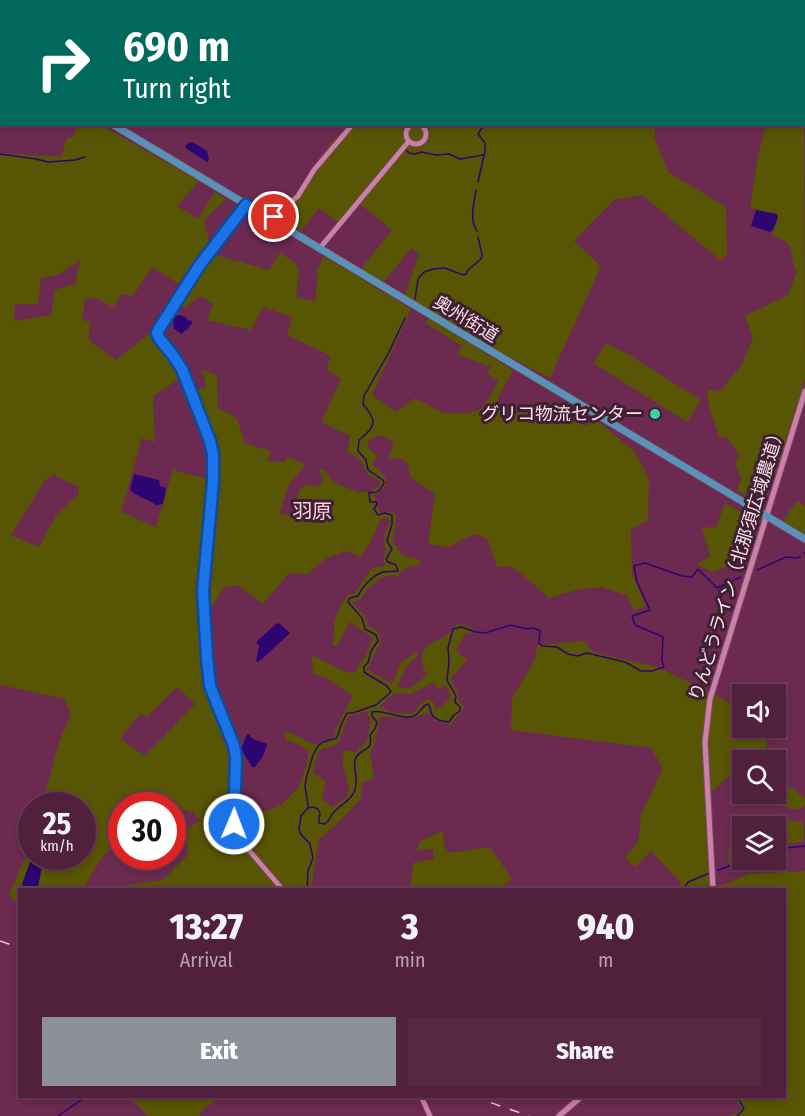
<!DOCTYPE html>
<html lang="en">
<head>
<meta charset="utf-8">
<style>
	body { margin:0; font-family:"Fira Sans Condensed","Noto Sans JP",sans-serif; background:#572843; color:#f1f3f6; height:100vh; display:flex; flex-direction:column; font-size:22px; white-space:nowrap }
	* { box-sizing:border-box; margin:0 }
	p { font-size:20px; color:#b4a3af }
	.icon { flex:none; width:33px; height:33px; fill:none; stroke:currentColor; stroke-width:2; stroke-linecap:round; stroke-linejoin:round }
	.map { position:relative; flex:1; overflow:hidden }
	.drawer { position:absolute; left:18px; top:888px; width:768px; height:210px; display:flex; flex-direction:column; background:#51203c; border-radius:0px; box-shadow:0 3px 9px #0003,0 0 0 2px #673e56 }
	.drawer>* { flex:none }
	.hud { position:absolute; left:0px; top:0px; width:806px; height:126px; box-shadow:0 3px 9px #0003,0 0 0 2px #673e56; background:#00695c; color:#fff; overflow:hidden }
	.buttons { position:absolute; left:732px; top:684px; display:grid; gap:12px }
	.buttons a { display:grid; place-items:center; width:54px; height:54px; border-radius:0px; background:#51203c; box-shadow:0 3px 9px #0003,0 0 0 2px #673e56; font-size:30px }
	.speed { position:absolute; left:18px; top:792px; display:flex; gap:12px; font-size:30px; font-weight:700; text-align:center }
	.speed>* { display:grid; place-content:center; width:78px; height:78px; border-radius:50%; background:#51203c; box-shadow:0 3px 9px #0003,0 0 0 2px #673e56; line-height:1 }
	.speed small { font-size:15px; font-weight:400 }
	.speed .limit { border:9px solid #d22; background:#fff; color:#111 }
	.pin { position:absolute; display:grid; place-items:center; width:51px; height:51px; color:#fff; margin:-26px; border:3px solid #fff; border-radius:50%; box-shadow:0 2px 6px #0007 }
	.me { position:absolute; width:66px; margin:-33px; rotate:1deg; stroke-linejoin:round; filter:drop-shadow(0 0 4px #0008) }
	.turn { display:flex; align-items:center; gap:21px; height:126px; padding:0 24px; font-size:27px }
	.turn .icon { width:78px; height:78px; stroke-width:2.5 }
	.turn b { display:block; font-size:42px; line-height:51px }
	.eta { display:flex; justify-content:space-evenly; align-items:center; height:102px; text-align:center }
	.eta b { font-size:36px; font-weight:800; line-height:42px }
	.action { display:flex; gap:12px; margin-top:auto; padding:12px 24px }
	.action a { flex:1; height:69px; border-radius:0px; background:#8c9099; color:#fff; font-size:24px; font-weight:800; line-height:69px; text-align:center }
	.action a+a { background:#572843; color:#f1f3f6 }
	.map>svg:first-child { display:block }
</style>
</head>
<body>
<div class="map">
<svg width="805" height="1116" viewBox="0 0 805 1116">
	<rect width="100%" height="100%" fill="#6c2a50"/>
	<!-- green -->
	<path fill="#585504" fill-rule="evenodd" d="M0,0H159L160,1L2,2L1,8H0Z
		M386,0H805V61L804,62V2H388Z
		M804,84L805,378L775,475L759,469L744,495L737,491L741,479L735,463L739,454L726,437H719L708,402L707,389L719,392L741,366L753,338L745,316L788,295L797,271C790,263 795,250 786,242C783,239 776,237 772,236L778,215L750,208L758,156L766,125L804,124Z
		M77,125H101L199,181L177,206L198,219L215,192L226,199L204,220L212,254L269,270L280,253L293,261L299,270L296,297L315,301L318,276L316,272L324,256L411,309L372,395L396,412L415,398L443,413H469L483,408L499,380L487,374L491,367L457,354L462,346L425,323L428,318L513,370L494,406L506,413H553L587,426L594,418L634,451L649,478L648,515L649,520L631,529L632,574L646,606L634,611L627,595L601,587L577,590L548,598L529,580L510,566L497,567L487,538L474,534L448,547L428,544L435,494L410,477L408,464L400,458L392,459L389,457L394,442L380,435L369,440L367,445L373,453L378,456L372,464L385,476L386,485L378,494L373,495C377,501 377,507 380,513L391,511L396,515V526L392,540L402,555L420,560V565L406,567L398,576L391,575L379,579L367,589L362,598L352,603L365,616L368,626L378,631L381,642L367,669L392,684L401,663L417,651L418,656L407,665L397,686L406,689L413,686L427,675C421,665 418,652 430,644C435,641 442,639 447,635C451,632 454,627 457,623L473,628L470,634L466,633L456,650L467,660L451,678C452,686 460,691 458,700L465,707L450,725L434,720L429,713C422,713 417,718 410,718C400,719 389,717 379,716V725L374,745L370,753L374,779L363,782L360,800L336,825L319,839L311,889H120L128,885L163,880L188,854L185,831L200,820L194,813L160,803L157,805L122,806L121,839L103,856L83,889L20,890L19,905L9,895L31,843L32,856H82V806L42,805L60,739L71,715L65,699L0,685V153L61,157L67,138L74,137ZM80,261L75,284L55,290L51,315L14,321L15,304H38L41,278L57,275ZM152,267L182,286L172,302L185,308L200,296L213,304L207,320L251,330L263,307L292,317L287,335L331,356L326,369L341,379L321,422L350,436L347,452C360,458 362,460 367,474L380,481L379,486L373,490L360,493L333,482L325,470L319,469L323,479L318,487L306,484L300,489L292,516L280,513L288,486L306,464L288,457L284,462L268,461L271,451L245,443L237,418L218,408L217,375L200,369L203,372L206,387L196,390L192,380L189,382L211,441L215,469L211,480L173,470L156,527L121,512L142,438L155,442L153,396L187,374L177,352L154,330L116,360L89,340L90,322L82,320L85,299L95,298L113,307L122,294L133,296ZM53,475L79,487L78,495L57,514L39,547L11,535L45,480ZM388,518L390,521C386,531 382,539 386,550L383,559L385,566L372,568L354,594L348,595C341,604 335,615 334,626C334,633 334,638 332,645L337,646L350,622L373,638L365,658L359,664L355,673L345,672L312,655L313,674L325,677L353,696L336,728L334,737L320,742L314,745L287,731L284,733L286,739L302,746L308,751V760L299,787L280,806L259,813L237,814L238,755L234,735L214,689L210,668L208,617L211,608L224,588L237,585L263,604L289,573L308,574L326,558L347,551L360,557L370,543L381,519ZM434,682L438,689L445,685L451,695L448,701L435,711L434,703L429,699L420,704L413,713C400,714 391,714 380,706L394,693L411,694ZM177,687L195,704L145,756L120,739L139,715L148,716ZM366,711L371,720L367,741L356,752L345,750L342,762L349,788L347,797L333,807L322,800L326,781L313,773L318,752L324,748L333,746L339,742L348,717Z
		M350,125H656L654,135L668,172L726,207L727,254L720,260L642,195L628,198L615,199L574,241L601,266L550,378C500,353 451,326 405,295L419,254L411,248L384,282L361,269L392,230L356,201L338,222L319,208L301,231L278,218L331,143Z
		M606,343L629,355L701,400L687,422L593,363Z
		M797,501L805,506V534L783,521Z
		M725,503L752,518L750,544L730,565L714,572L696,565L710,556L702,527L716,528Z
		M584,641L593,652L657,667L710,692L742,710V728H759L767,742L766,760H742V773L738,769L706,796L715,886L725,884L749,874L805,871V1116H729L736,1114L742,1109L735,1097L784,1096V890L678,889L681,883L651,851L635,867L625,858L638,842L641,815L663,768L651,748L511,730L512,698L534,661L538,645Z
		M776,777L805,798V806C791,816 780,802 769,794H776Z
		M759,817L786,819L804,823V841L776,847V826H742V858L728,862C730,831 730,829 759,817Z
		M443,831L444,845L449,853L490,847L512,879L500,889H410L413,863L434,859L433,849L417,851L420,841Z
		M129,1097H135L140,1102L145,1097H221L206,1107L199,1116H148Z"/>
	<!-- water -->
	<path fill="#2d0573" d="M190,142L194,143L207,151L209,159L207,162L187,149L185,146Z
		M756,210L777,214L778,217L773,230L770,232L751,226Z
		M179,315L186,317L188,321L190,320L193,322L187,330L184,331L182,334L174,329L173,323L174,317Z
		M134,474L159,480L160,486L165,487L166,489L163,504L156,505C148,499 137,497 130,490Z
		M277,623L280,624L290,633L261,660L258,662L256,661L259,646L256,642Z
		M247,734H249C252,741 260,741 267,744L263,756L255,767H252L241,749Z
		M32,859L42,867L38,887V889H25L23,888L22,884L30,862Z"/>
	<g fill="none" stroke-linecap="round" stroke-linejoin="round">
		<!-- stream -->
		<path stroke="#2d0573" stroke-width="1.5" d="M552,2L553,0
			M406,150L409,153L415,154L421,152L436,155L449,154L460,159L483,155L485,153V143L478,134L482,128V124
			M0,154L36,159L48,162L75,160L85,157
			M478,182L484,155
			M476,190C474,204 469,219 477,231
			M415,299L418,279L424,272L433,269L445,268L463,275L466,274L468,270L481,259L482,255L478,237
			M804,553H805
			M757,570L786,557L796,558L800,557
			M308,808L313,807L318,809L320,813L319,819V823L325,824C329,821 330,817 333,813C342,803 355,799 356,784C357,776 353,767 355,760C358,747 374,754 370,735L375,729L377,722L372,716V712C383,708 400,721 414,716C421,713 421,706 428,704C430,706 430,709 431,712C433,720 442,721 449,722L454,715L460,711V707L455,702L456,696L447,680L449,662L448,648L453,629L461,627L476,632L485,633L511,625L527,629L534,628L540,631L539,643L542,646L557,647L568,654L577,656L587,653L625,662L641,671H652L664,667L662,661L663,637L635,625L632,616L650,610L637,582L634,566L645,563L682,576L692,577L698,569L717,588L741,577
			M776,849L805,846
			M718,870L746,860
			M307,890L308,871L313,858L310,844L300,833L299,828L301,816L308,808V805L305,787L306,779L313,755L318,746L323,742L337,738L341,725L347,713H353L376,705L391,692L387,686L364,672V666L368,663L371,651L378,641L376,635L365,629L362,618L348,602L350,598L358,596C362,587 373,575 383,572C388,571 392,572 398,571L396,565L388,562L386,559L392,549L387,541L392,524V515L385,513L378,515L374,509L377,504L376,502H370L369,492C377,494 380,491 384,483L383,480L368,470L366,460L358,451L359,440C377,426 377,421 363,404L364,396L389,352L405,318
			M683,890L688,882L710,873
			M737,1096L744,1109L737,1116
			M58,1116L87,1096"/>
		<!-- minor casing -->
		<g stroke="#824c6c" stroke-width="6">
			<path id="minor" d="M210,2L212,0
				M465,2L466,0
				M527,2L529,0
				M0,87L2,86
				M406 134a10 10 0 1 1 20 0a10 10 0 1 1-20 0Z
				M246,205L199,266L159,329C155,341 173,353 179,363C185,374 188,386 193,397C204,429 215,447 213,482L203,591L207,659L211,686L234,746L236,758L234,824L241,841L283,890
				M271,220L298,196L314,170L353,124
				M319,249L409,141
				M421,1096L430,1116"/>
		</g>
		<!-- tertiary casing -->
		<g stroke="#824c6c" stroke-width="7">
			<path id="tertiary" d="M713,890L705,742L710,699L805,391
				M559,1116L582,1096"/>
		</g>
		<!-- trunk casing -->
		<g stroke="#824c6c" stroke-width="8">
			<path id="trunk" d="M0,54L2,56
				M112,124L805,539"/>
		</g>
		<!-- minor -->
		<use href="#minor" stroke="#ca80a7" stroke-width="4.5"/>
		<!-- tertiary -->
		<use href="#tertiary" stroke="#ca80a7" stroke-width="5"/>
		<!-- trunk -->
		<use href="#trunk" stroke="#5892b6" stroke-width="7"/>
		<!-- rail -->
		<path stroke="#eac4d7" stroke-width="1.5" stroke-dasharray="10 10" stroke-linecap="butt" d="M0,941L20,948
			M472,1096L529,1116"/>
	</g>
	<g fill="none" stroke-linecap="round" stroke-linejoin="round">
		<!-- route casing -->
		<g stroke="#114b97" stroke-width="15">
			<path id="route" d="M234,824L236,758L234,746L210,686L207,658L203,591L213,482V454L210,441L182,369L172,354L159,338L157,333L159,329L199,266L246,205L271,220L274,217"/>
		</g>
		<!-- route -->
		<use href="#route" stroke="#1a73e8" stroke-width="10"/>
	</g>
	<!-- markers -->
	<circle fill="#3bd4a4" stroke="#3e2131" stroke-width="2" cx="655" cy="414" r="6"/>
	<g text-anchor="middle" stroke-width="6" stroke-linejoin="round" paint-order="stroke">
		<!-- street labels -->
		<g font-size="18" fill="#ffdeee" stroke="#3e2131">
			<text transform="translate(466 319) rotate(31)" y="6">奥州街道</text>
			<text transform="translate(737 563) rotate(-73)" y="6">りんどうライン（北那須広域農道）</text>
		</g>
		<!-- poi labels -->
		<g font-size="18" fill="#ffdeee" stroke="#3e2131" text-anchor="end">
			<text x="643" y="420">グリコ物流センター</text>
		</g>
		<!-- neighbourhood labels -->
		<g font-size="20" fill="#fdcce4" stroke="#3e2131">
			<text x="312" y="518">羽原</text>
		</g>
	</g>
</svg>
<div class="buttons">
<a><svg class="icon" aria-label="sound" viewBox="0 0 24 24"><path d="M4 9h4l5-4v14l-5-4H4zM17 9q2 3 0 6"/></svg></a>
<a><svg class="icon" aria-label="search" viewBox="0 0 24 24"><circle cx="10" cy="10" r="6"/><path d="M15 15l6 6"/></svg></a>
<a><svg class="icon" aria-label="layers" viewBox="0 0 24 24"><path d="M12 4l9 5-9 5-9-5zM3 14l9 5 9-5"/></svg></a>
</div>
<div class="speed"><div>25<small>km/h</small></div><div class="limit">30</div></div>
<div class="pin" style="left:274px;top:217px;background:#d93025"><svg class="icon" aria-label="arrive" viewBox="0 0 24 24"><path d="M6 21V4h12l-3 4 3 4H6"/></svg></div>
<svg class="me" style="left:234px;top:824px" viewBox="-20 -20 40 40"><circle r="17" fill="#1a73e8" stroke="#fff" stroke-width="3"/><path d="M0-11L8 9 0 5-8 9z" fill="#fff"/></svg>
<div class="hud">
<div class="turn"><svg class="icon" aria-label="right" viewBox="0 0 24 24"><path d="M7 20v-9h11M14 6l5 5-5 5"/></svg><div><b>690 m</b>Turn right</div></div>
</div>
<section class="drawer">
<div class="eta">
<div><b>13:27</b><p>Arrival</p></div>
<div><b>3</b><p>min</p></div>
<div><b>940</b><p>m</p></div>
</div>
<div class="action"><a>Exit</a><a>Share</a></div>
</section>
</div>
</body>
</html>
